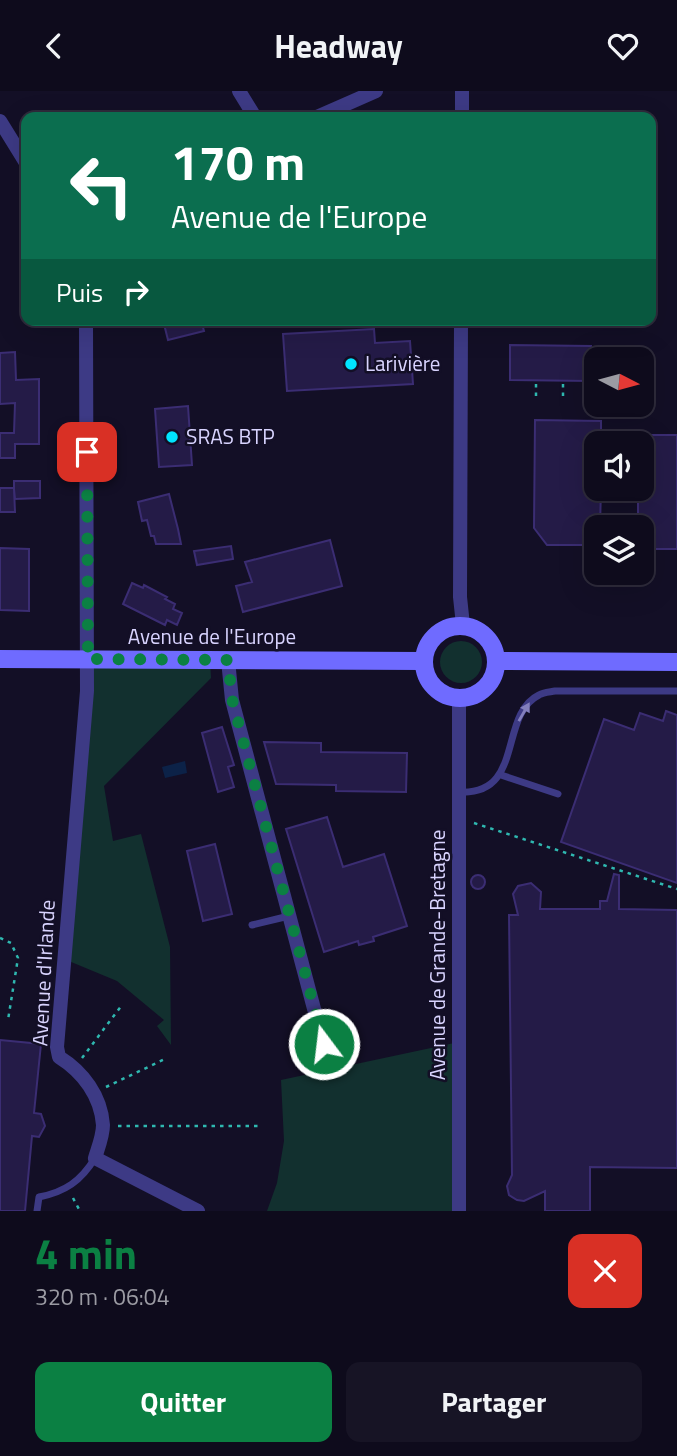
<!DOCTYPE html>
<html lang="fr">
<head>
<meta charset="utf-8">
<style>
	body { margin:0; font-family:"Titillium Web",sans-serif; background:#171425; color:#f1f3f6; height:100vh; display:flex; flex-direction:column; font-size:26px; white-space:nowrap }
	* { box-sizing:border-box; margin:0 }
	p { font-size:23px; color:#9b9ba3 }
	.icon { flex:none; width:38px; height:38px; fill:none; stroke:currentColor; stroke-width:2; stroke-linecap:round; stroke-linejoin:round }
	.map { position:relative; height:1120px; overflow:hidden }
	.details { display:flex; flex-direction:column; background:#0e0b1c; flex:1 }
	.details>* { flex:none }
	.guide { position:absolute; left:21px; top:21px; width:635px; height:214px; border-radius:14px; box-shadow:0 7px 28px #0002,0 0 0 2px #2e2b3b; background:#0b6e4f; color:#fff; overflow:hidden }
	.needle { width:46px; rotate:96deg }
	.tools { position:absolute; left:584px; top:256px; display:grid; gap:14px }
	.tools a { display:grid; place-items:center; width:70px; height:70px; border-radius:14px; background:#0e0b1c; box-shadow:0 7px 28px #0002,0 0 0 2px #2e2b3b; font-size:35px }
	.pin { position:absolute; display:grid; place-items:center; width:60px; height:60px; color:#fff; margin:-30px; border-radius:14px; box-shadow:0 4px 10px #0006 }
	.me { position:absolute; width:77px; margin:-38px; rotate:345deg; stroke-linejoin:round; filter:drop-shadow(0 0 5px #0008) }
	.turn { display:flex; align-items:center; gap:24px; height:147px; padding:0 35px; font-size:32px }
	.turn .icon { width:91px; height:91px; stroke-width:2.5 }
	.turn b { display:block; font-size:49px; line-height:60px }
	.then { display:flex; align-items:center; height:66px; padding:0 35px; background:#0003; gap:14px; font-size:26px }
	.round { display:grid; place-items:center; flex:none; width:74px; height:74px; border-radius:14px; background:#171425 }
	.head { display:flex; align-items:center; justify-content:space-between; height:119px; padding:0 35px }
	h1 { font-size:42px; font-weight:700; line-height:52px; color:#0b8043 }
	.button { display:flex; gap:14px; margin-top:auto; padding:14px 35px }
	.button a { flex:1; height:80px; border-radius:14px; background:#0b8043; color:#fff; font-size:28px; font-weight:700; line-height:80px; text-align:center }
	.button a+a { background:#171425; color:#f1f3f6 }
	header { display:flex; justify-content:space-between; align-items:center; height:91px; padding:0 35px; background:#0e0b1c; font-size:32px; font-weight:700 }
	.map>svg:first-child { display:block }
</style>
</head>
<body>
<header><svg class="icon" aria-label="back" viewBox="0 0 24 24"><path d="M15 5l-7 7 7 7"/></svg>Headway<svg class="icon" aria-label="heart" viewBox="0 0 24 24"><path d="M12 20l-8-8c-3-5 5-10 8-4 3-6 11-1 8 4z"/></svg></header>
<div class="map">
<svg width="677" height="1120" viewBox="0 0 677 1120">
	<rect width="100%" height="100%" fill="#130f26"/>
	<!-- green -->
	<path fill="#12302f" d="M440 571a21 21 0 1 1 42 0a21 21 0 1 1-42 0Z
		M88,568L210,569L211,587L104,695L113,750L141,743L170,856L171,954L157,935L164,929L117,890L64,868Z
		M459,951V1120H267L277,1092L284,1050L281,989Z"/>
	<!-- water -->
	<path fill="#0c2248" d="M185,670L187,682L165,687L162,676Z"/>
	<!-- building -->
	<path fill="#241b47" stroke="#3b2d73" stroke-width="2" d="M163,229H201L204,240L168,249Z
		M374,238L375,252L410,250L413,293L287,300L283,243Z
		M510,254L591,255V260H597V285H591V290L510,289Z
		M15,261L16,289L39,288V353H15V367H0V342H14L15,312L0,313V262Z
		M188,315L192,374L159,376L155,318Z
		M535,329L601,330V352H597V397H601L600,436H597V454H547L534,437Z
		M642,344H677V458H642V436H638V397H642Z
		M14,390H40V407L15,408L14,398L15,421H0V397H14Z
		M169,403L178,438L181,453H156L154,445H151L147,429L142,430L138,411Z
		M330,449L342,495L243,521L236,495L252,491L245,471Z
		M231,455L233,468L197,474L194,460Z
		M0,457L29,458V520L0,519Z
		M132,492L143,497L144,494L167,506L165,508L175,513L173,518L182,522L177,534L167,529L165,534L123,513Z
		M666,620L677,624V792L561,751L604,628L634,639L640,622L663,630Z
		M222,636L234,674L228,676L234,696L218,701L202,642Z
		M264,651L321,652V661L407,662L406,701L336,700V694L276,693Z
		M327,726L343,776L384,763L407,835L373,846L374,850L359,854L358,850L324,861L286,738Z
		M215,753L232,823L203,830L187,760Z
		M614,783L619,784V818L677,819V1077L590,1076V1120H545V1100L524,1110L517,1109L509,1104L507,1095L512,1084L509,824H518L513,803L518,795L531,792L541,801L540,818H600V810H607Z
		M471 791a7 7 0 1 1 14 0a7 7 0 1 1-14 0Z
		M0,949L41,953L34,1022L41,1023L45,1035L39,1046L32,1045L25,1120H0Z"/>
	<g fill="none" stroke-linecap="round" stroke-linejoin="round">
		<!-- path -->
		<path stroke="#2fb8b0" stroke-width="2.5" stroke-dasharray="3.5 5" stroke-linecap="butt" d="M536,305V289
			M563,305V289
			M474,732L677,798
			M0,847L11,852L18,867L8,929
			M82,967L122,914
			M106,996L165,968
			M118,1035H261
			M73,1107L80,1120"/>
		<!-- lane -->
		<path stroke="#3d3a85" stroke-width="7" d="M501,684L558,703
			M459,701C525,705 498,624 539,604C543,601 550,601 555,600H677
			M252,834L289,825
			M37,1120L39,1106C65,1101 81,1090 95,1067"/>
		<!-- street -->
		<path stroke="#3d3a85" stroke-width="14" d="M239,0L255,26
			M317,26L376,0
			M462,26V0
			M0,30L26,72
			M86,229L87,600L57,956L59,966C83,981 101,1005 103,1034C103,1045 98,1057 95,1067L198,1120
			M461,229L460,506L463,534
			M228,569L232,609L330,978
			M459,1120V607"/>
		<!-- secondary -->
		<path stroke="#6f6bff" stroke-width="18" d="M424 571a36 36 0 1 1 72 0a36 36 0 1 1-72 0Z
			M0,568L423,570
			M496,570L677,571"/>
	</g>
	<!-- one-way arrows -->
	<defs><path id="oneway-solid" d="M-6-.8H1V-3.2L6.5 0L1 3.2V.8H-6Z" transform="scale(1.75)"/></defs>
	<use fill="#837fbc" href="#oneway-solid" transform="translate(524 621) rotate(-60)"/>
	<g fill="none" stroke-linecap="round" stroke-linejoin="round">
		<!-- route -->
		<path stroke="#0b8043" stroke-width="12" stroke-dasharray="0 21.6" d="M87,361L88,568L228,569L232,608L324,953"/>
	</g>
	<!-- markers -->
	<g fill="#00e5ff" stroke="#130f26" stroke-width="2.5">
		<circle cx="351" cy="273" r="7"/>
		<circle cx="172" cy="346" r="7"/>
	</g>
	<g text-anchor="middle" stroke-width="5" stroke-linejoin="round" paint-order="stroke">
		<!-- poi labels -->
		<g font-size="21" fill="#d9d4ff" stroke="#130f26" text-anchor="start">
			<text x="365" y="280">Larivière</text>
			<text x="186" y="353">SRAS BTP</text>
		</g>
		<!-- street labels -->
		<g font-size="21" fill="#d9d4ff" stroke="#130f26">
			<text x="212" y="553">Avenue de l'Europe</text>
			<text transform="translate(438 864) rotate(-90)" y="7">Avenue de Grande-Bretagne</text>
			<text transform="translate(44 882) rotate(-87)" y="7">Avenue d'Irlande</text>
		</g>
	</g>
</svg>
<div class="tools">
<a><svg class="needle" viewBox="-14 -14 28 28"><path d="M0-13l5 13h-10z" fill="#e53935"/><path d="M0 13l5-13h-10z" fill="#9b9ba3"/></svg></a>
<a><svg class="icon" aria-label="sound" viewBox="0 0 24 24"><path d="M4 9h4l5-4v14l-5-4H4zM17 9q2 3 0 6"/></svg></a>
<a><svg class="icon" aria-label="layers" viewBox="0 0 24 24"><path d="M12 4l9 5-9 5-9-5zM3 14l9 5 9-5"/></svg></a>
</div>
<div class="pin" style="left:87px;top:361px;background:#d93025"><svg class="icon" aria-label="arrive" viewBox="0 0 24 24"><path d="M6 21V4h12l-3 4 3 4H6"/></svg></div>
<svg class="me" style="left:324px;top:953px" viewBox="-20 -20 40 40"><circle r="17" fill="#0b8043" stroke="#fff" stroke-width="3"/><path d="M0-11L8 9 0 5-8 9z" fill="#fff"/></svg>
<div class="guide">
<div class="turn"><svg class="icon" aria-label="left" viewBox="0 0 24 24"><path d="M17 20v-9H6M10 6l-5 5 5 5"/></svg><div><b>170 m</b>Avenue de l'Europe</div></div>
<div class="then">Puis<svg class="icon" aria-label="right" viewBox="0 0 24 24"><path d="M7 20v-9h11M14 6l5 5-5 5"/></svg></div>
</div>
</div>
<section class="details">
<div class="head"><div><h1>4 min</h1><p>320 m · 06:04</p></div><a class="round" style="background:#d93025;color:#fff"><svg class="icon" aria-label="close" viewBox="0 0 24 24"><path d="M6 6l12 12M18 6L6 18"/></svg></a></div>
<div class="button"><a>Quitter</a><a>Partager</a></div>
</section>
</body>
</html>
